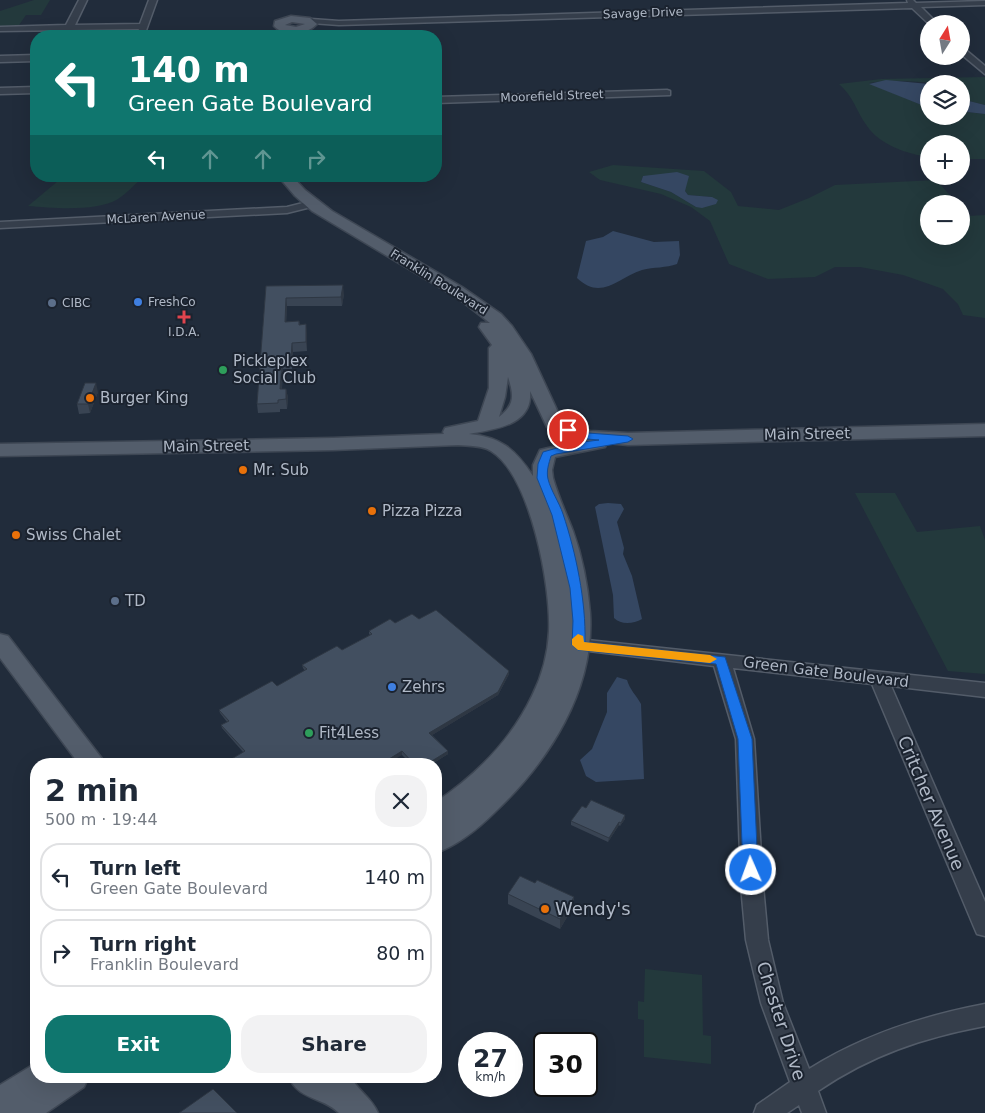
<!DOCTYPE html>
<html lang="en">
<head>
<meta charset="utf-8">
<style>
	body { margin:0; font-family:"DejaVu Sans",sans-serif; background:#f2f2f3; color:#1f2937; height:100vh; display:flex; flex-direction:column; font-size:19px; white-space:nowrap }
	* { box-sizing:border-box; margin:0 }
	p { font-size:16px; color:#747a83 }
	.icon { flex:none; width:28px; height:28px; fill:none; stroke:currentColor; stroke-width:2; stroke-linecap:round; stroke-linejoin:round }
	.map { position:relative; flex:1; overflow:hidden }
	.panel { position:absolute; left:30px; top:758px; width:412px; height:325px; display:flex; flex-direction:column; background:#fff; border-radius:20px; box-shadow:0 5px 20px #0002 }
	.panel>* { flex:none }
	.banner { position:absolute; left:30px; top:30px; width:412px; height:152px; border-radius:20px; box-shadow:0 5px 20px #0002; background:#0f766e; color:#fff; overflow:hidden }
	.needle { width:32px; rotate:11deg }
	.fabs { position:absolute; left:920px; top:15px; display:grid; gap:10px }
	.fabs a { display:grid; place-items:center; width:50px; height:50px; border-radius:50%; background:#fff; box-shadow:0 5px 20px #0002; font-size:25px }
	.speed { position:absolute; left:458px; top:1032px; display:flex; gap:10px; font-size:25px; font-weight:700; text-align:center }
	.speed>* { display:grid; place-content:center; width:65px; height:65px; border-radius:50%; background:#fff; box-shadow:0 5px 20px #0002; line-height:1 }
	.speed small { font-size:12px; font-weight:400 }
	.speed .limit { border:2px solid #111; border-radius:8px; background:#fff; color:#111 }
	.pin { position:absolute; display:grid; place-items:center; width:42px; height:42px; color:#fff; margin:-21px; border:2px solid #fff; border-radius:50%; box-shadow:0 1px 5px #0007 }
	.me { position:absolute; width:55px; margin:-28px; rotate:358deg; stroke-linejoin:round; filter:drop-shadow(0 0 4px #0008) }
	.turn { display:flex; align-items:center; gap:18px; height:105px; padding:0 15px; font-size:22px }
	.turn .icon { width:65px; height:65px; stroke-width:2.5 }
	.turn b { display:block; font-size:35px; line-height:42px }
	.lanes { display:flex; align-items:center; height:48px; padding:0 15px; background:#0003; justify-content:center; gap:25px; direction:ltr }
	.lanes .off { opacity:.35 }
	.round { display:grid; place-items:center; flex:none; width:52px; height:52px; border-radius:20px; background:#f2f2f3 }
	.overview { display:flex; align-items:center; justify-content:space-between; height:85px; padding:0 15px }
	h1 { font-size:30px; font-weight:600; line-height:38px }
	.button { display:flex; gap:10px; margin-top:auto; padding:10px 15px }
	.button a { flex:1; height:58px; border-radius:20px; background:#0f766e; color:#fff; font-size:20px; font-weight:600; line-height:58px; text-align:center }
	.button a+a { background:#f2f2f3; color:#1f2937 }
	ul { padding:0; list-style:none }
	li { display:flex; align-items:center; gap:15px; height:68px; margin:0 10px 8px; padding:0 5px; border:2px solid #e0e1e3; border-radius:20px }
	li div { flex:1 }
	li b { display:block; font-size:19px }
	li em { font-style:normal }
	.map>svg:first-child { display:block }
</style>
</head>
<body>
<div class="map">
<svg width="985" height="1113" viewBox="0 0 985 1113">
	<rect width="100%" height="100%" fill="#212c3b"/>
	<!-- green -->
	<path fill="#23393c" fill-rule="evenodd" d="M34,0H50L41,15H26L17,28L0,29V11Z
		M985,77V105L961,99V84C931,84 899,78 869,83L929,108V116H961V109L967,112L985,114V159H961V144H929V157C907,154 880,145 867,126C856,111 854,97 839,84L881,79Z
		M613,165L704,171L731,192L738,206L779,210L809,198L835,185L936,180L958,204H929V236H961V208L968,216L985,215V318L963,315L958,304L943,289L903,275L860,267H835L815,277L768,279L729,264L710,221L691,207L661,194L600,180L589,172ZM643,176L685,191L688,195L712,197L696,207L671,192L641,182Z
		M64,176H129L142,178C134,185 127,193 118,199C97,212 52,208 28,206Z
		M855,493H895L917,532L980,526L985,540V674L948,671Z
		M645,969L702,975L703,1035L711,1036V1064L644,1057V1020L638,1019V1001L644,1002Z"/>
	<!-- water -->
	<path fill="#354762" d="M886,80L929,84V108L869,84Z
		M961,99L985,105V114L967,112L961,109Z
		M677,172L689,176L685,191L688,195L712,197L718,200L716,204L702,208L696,207L671,192L641,182L643,176Z
		M613,231L654,242L679,241L680,255L677,264C666,268 654,267 642,270C618,278 601,301 577,278L586,241L603,237Z
		M608,503L621,504L624,509L617,522L624,548L623,554L632,576L642,619C633,624 621,625 614,618L613,595L595,507L599,504Z
		M617,677L627,680C630,690 636,695 641,704L644,779L596,782L586,776L580,760L592,749L607,712V693Z"/>
	<g fill="none" stroke-linecap="round" stroke-linejoin="round">
		<!-- minor casing -->
		<g stroke="#535c69" stroke-width="3">
			<path id="minor" d="M79,0H87L75,25L140,24L149,0H157L144,36H136L139,29L0,31V27L66,25Z
				M907,0H913L916,3L985,1V5L921,7L938,24H929L912,8L339,25L311,23L307,21L311,19L339,21L908,3Z
				M961,46L985,66V74L961,54Z
				M36,55V61L0,62V56Z
				M36,87V93L0,94V88Z
				M667,90L670,91V95L436,103V97Z
				M311,201L316,204L315,206L287,213L0,228V222L287,207Z
				M578,639L985,683V697L891,686L985,902V936L977,934L974,927L872,684L733,668L754,739L763,886L768,940L783,1003L809,1069C863,1035 922,1016 985,1004V1026C922,1038 871,1055 818,1091L826,1113H802L799,1105L787,1113H754L757,1105L790,1082L761,1003L746,940L741,886L736,739L714,666L572,649L569,645L572,641Z"/>
		</g>
		<!-- major casing -->
		<g stroke="#3e4754" stroke-width="3">
			<path id="major" d="M291,16L310,18L317,24C307,35 284,37 274,26L275,21ZM292,22L305,24L296,27L285,25Z
				M278,176H292L305,190L332,211L462,287L501,314L512,326L531,354L562,421L590,431L628,433L985,424V436L628,445L607,443L605,447L555,457L552,470L553,478C558,496 566,513 573,531C582,556 588,586 590,613C595,690 549,761 495,812C479,828 458,845 436,853V828L441,825L436,826V802C476,775 511,740 532,696C542,676 548,653 549,631C551,587 531,476 491,451C482,445 468,446 458,445L333,450L0,456V444L333,438L444,434L443,432L445,428L478,421L489,388V348L492,345L479,327L481,323H490L459,299L312,211L295,196ZM508,377C514,395 515,405 499,417L505,397ZM530,391L547,427L582,440L540,450L533,465V476C515,449 501,437 469,434C494,429 533,426 530,391Z
				M0,634L8,636L106,764H79L0,658Z
				M36,1063V1076H89L84,1087L46,1113H0V1085Z
				M288,1076H350C358,1091 371,1097 378,1113H339C322,1096 299,1101 288,1076Z"/>
		</g>
		<!-- minor -->
		<use href="#minor" fill="#353e4b" fill-rule="evenodd"/>
		<!-- major -->
		<use href="#major" fill="#535d6b" fill-rule="evenodd"/>
	</g>
	<!-- wall -->
	<path fill="#394453" d="M266,286L344,294L342,306H287L286,322L299,321L300,325L307,333V351L293,352L292,369H283L282,389H286L288,398L287,409H280V412L258,413L257,404Z
		M98,392L90,413L79,414L77,404Z
		M419,619L509,671V674L498,695L432,735L448,751V754L432,764H411L402,755L243,752L222,728L221,725L227,722L220,713L219,710L277,686L305,671L303,668L302,665L342,650L370,635L369,634V631L395,623Z
		M586,808L625,815V819L620,826L619,825L608,842L571,825V821Z
		M535,883L574,897L573,907L560,929L508,904V894Z"/>
	<!-- shaded-wall -->
	<path fill="#2e3743" d="M343,285L344,294L342,306L341,297Z
		M286,298L287,306L286,331L285,322Z
		M306,324L307,333V351L306,342Z
		M292,343L293,352L292,369L291,360Z
		M282,360L283,369L281,399L280,389Z
		M96,383L98,392L90,413L88,404Z
		M286,389L288,398L287,409L286,399Z
		M509,671V674L498,695L429,737V733Z
		M402,751V755L387,764H381Z
		M448,751V754L432,764H427Z
		M625,815V819L620,826L621,823Z
		M619,822V825L608,842L609,838Z
		M574,897L573,907L560,929V919Z"/>
	<!-- building -->
	<path fill="#424f60" stroke="#2e3743" d="M343,285L341,297L286,298L285,322L299,321V325L306,324V342L292,343L291,360H282L280,389H286V399L278,400V403L257,404L266,286Z
		M85,383H96L88,404H77Z
		M436,610L509,671L498,692L429,733L448,751L427,764H414L402,751L381,764H223L245,751L221,725L229,721L219,710L272,681L277,686L307,669L302,665L337,646L342,650L372,634L369,631L390,619L395,623L412,614L419,619Z
		M591,800L625,815L621,823L619,822L609,838L571,821L582,806L586,808Z
		M520,876L535,883L537,880L574,897L560,919L508,894Z
		M213,1089L237,1113H179Z"/>
	<!-- route -->
	<path fill="#1a73e8" stroke="#114b97" d="M568,427L588,433L628,436L633,439L628,442L556,454L551,456C549,463 546,471 548,479C551,491 559,502 563,514C576,553 586,601 585,642L725,657L752,739L758,870L756,875L751,877L745,875L743,870L738,739L716,664L578,650L572,645L573,621L570,588L552,515L537,478L538,464L543,452L575,443L599,440L587,439L565,433V428Z"/>
	<!-- slow -->
	<path fill="#f59e0b" d="M578,634L583,636L584,642L710,655L717,659L710,663L578,650L572,645V639Z"/>
	<!-- markers -->
	<g fill="#3f7fe0" stroke="#1b232f" stroke-width="2">
		<circle cx="138" cy="302" r="5"/>
		<circle cx="392" cy="687" r="5"/>
	</g>
	<g fill="#5c6f8a" stroke="#1b232f" stroke-width="2">
		<circle cx="52" cy="303" r="5"/>
		<circle cx="115" cy="601" r="5"/>
	</g>
	<path fill="#e0444e" stroke="#1b232f" stroke-width="2" d="M181.5 309.5h5v5h5v5h-5v5h-5v-5h-5v-5h5z"/>
	<g fill="#2e9e5b" stroke="#1b232f" stroke-width="2">
		<circle cx="223" cy="370" r="5"/>
		<circle cx="309" cy="733" r="5"/>
	</g>
	<g fill="#e8710a" stroke="#1b232f" stroke-width="2">
		<circle cx="90" cy="398" r="5"/>
		<circle cx="243" cy="470" r="5"/>
		<circle cx="372" cy="511" r="5"/>
		<circle cx="16" cy="535" r="5"/>
		<circle cx="545" cy="909" r="5"/>
	</g>
	<g text-anchor="middle" stroke-width="4" stroke-linejoin="round" paint-order="stroke">
		<!-- far-street labels -->
		<g font-size="12" fill="#b0b9c7" stroke="#1b232f">
			<text transform="translate(643 13) rotate(-2)" y="4">Savage Drive</text>
			<text transform="translate(552 96) rotate(-2)" y="4">Moorefield Street</text>
			<text transform="translate(156 217) rotate(-3)" y="4">McLaren Avenue</text>
			<text transform="translate(439 282) rotate(32)" y="4">Franklin Boulevard</text>
		</g>
		<!-- far-poi labels -->
		<g font-size="12" fill="#b0b9c7" stroke="#1b232f" text-anchor="start">
			<text x="148" y="306">FreshCo</text>
			<text x="62" y="307">CIBC</text>
			<text x="184" y="336" text-anchor="middle">I.D.A.</text>
		</g>
		<!-- poi labels -->
		<g font-size="15" fill="#b0b9c7" stroke="#1b232f" text-anchor="start">
			<text x="233" y="366">Pickleplex<tspan x="233" dy="17">Social Club</tspan></text>
			<text x="100" y="403">Burger King</text>
			<text x="253" y="475">Mr. Sub</text>
			<text x="382" y="516">Pizza Pizza</text>
			<text x="26" y="540">Swiss Chalet</text>
			<text x="125" y="606">TD</text>
			<text x="402" y="692">Zehrs</text>
			<text x="319" y="738">Fit4Less</text>
		</g>
		<!-- street labels -->
		<g font-size="15" fill="#b0b9c7" stroke="#1b232f">
			<text transform="translate(807 434) rotate(-1)" y="5">Main Street</text>
			<text transform="translate(206 446) rotate(-1)" y="5">Main Street</text>
			<text transform="translate(826 672) rotate(7)" y="5">Green Gate Boulevard</text>
		</g>
		<!-- near-street labels -->
		<g font-size="18" fill="#b0b9c7" stroke="#1b232f">
			<text transform="translate(931 803) rotate(67)" y="6">Critcher Avenue</text>
			<text transform="translate(781 1021) rotate(72)" y="6">Chester Drive</text>
		</g>
		<!-- near-poi labels -->
		<g font-size="18" fill="#b0b9c7" stroke="#1b232f" text-anchor="start">
			<text x="555" y="915">Wendy's</text>
		</g>
	</g>
</svg>
<div class="fabs">
<a><svg class="needle" viewBox="-14 -14 28 28"><path d="M0-13l5 13h-10z" fill="#e53935"/><path d="M0 13l5-13h-10z" fill="#747a83"/></svg></a>
<a><svg class="icon" aria-label="layers" viewBox="0 0 24 24"><path d="M12 4l9 5-9 5-9-5zM3 14l9 5 9-5"/></svg></a>
<a>+</a>
<a>−</a>
</div>
<div class="speed"><div>27<small>km/h</small></div><div class="limit">30</div></div>
<div class="pin" style="left:568px;top:430px;background:#d93025"><svg class="icon" aria-label="arrive" viewBox="0 0 24 24"><path d="M6 21V4h12l-3 4 3 4H6"/></svg></div>
<svg class="me" style="left:751px;top:870px" viewBox="-20 -20 40 40"><circle r="17" fill="#1a73e8" stroke="#fff" stroke-width="3"/><path d="M0-11L8 9 0 5-8 9z" fill="#fff"/></svg>
<div class="banner">
<div class="turn"><svg class="icon" aria-label="left" viewBox="0 0 24 24"><path d="M17 20v-9H6M10 6l-5 5 5 5"/></svg><div><b>140 m</b>Green Gate Boulevard</div></div>
<div class="lanes"><svg class="icon" aria-label="left" viewBox="0 0 24 24"><path d="M17 20v-9H6M10 6l-5 5 5 5"/></svg><svg class="icon off" aria-label="ahead" viewBox="0 0 24 24"><path d="M12 20V5M6 11l6-6 6 6"/></svg><svg class="icon off" aria-label="ahead" viewBox="0 0 24 24"><path d="M12 20V5M6 11l6-6 6 6"/></svg><svg class="icon off" aria-label="right" viewBox="0 0 24 24"><path d="M7 20v-9h11M14 6l5 5-5 5"/></svg></div>
</div>
<section class="panel">
<div class="overview"><div><h1>2 min</h1><p>500 m · 19:44</p></div><a class="round"><svg class="icon" aria-label="close" viewBox="0 0 24 24"><path d="M6 6l12 12M18 6L6 18"/></svg></a></div>
<ul>
<li><svg class="icon" aria-label="left" viewBox="0 0 24 24"><path d="M17 20v-9H6M10 6l-5 5 5 5"/></svg><div><b>Turn left</b><p>Green Gate Boulevard</p></div><em>140 m</em></li>
<li><svg class="icon" aria-label="right" viewBox="0 0 24 24"><path d="M7 20v-9h11M14 6l5 5-5 5"/></svg><div><b>Turn right</b><p>Franklin Boulevard</p></div><em>80 m</em></li>
</ul>
<div class="button"><a>Exit</a><a>Share</a></div>
</section>
</div>
</body>
</html>
